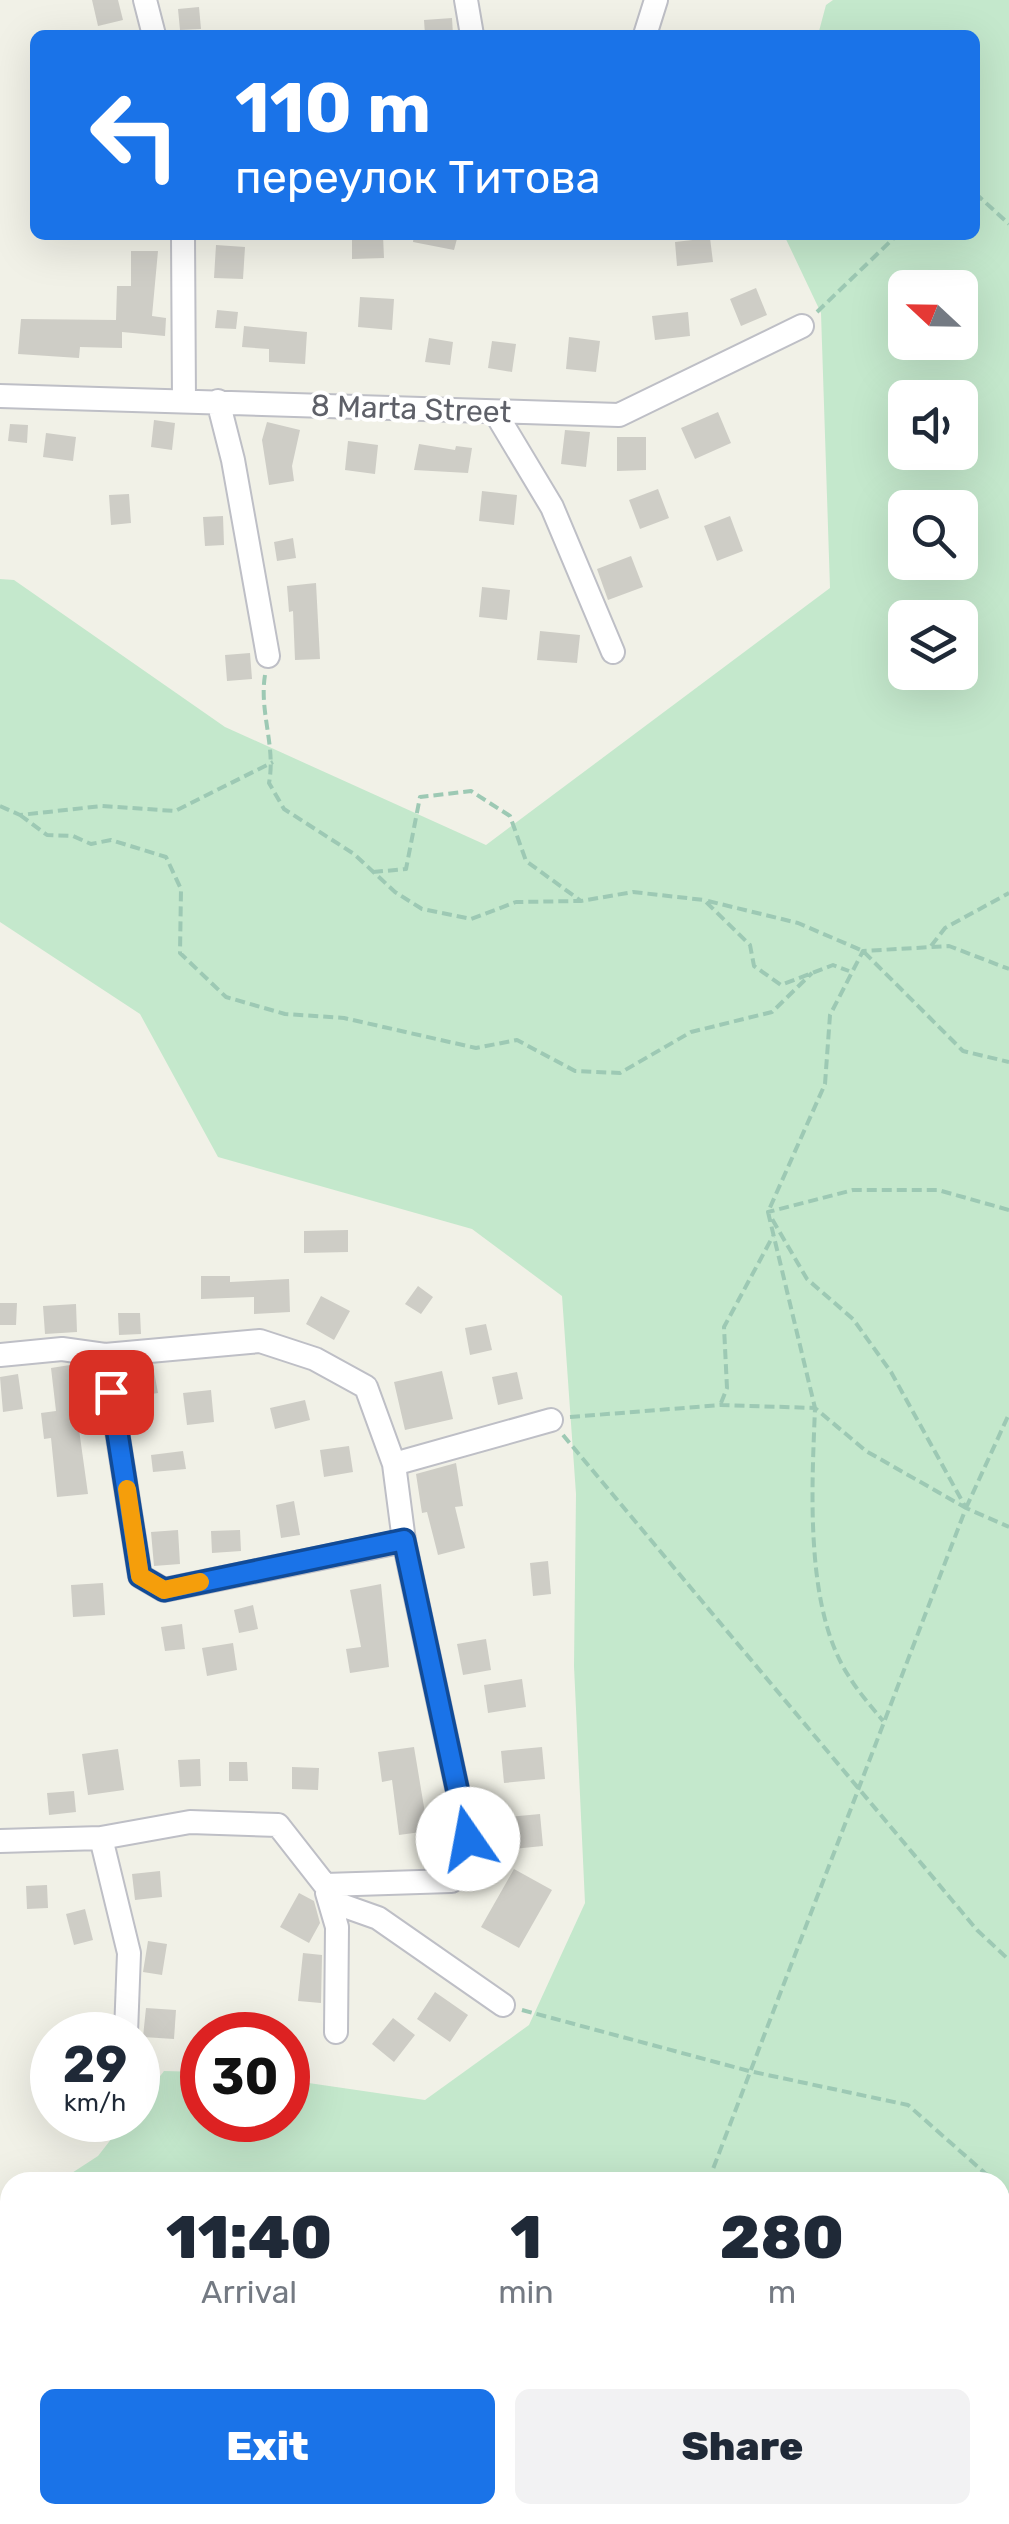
<!DOCTYPE html>
<html lang="en">
<head>
<meta charset="utf-8">
<style>
	body { margin:0; font-family:Rubik,sans-serif; background:#f2f2f3; color:#1f2937; height:100vh; display:flex; flex-direction:column; font-size:38px; white-space:nowrap }
	* { box-sizing:border-box; margin:0 }
	p { font-size:32px; color:#747a83 }
	.icon { flex:none; width:55px; height:55px; fill:none; stroke:currentColor; stroke-width:2; stroke-linecap:round; stroke-linejoin:round }
	.map { position:relative; flex:1; overflow:hidden }
	.panel { position:absolute; left:0px; top:2172px; width:1010px; height:352px; display:flex; flex-direction:column; background:#fff; border-radius:30px 30px 0 0; box-shadow:0 10px 40px #0002 }
	.panel>* { flex:none }
	.top-card { position:absolute; left:30px; top:30px; width:950px; height:210px; border-radius:15px; box-shadow:0 10px 40px #0002; background:#1a73e8; color:#fff; overflow:hidden }
	.needle { width:65px; rotate:292deg }
	.fabs { position:absolute; left:888px; top:270px; display:grid; gap:20px }
	.fabs a { display:grid; place-items:center; width:90px; height:90px; border-radius:15px; background:#fff; box-shadow:0 10px 40px #0002; font-size:50px }
	.speed { position:absolute; left:30px; top:2012px; display:flex; gap:20px; font-size:50px; font-weight:700; text-align:center }
	.speed>* { display:grid; place-content:center; width:130px; height:130px; border-radius:50%; background:#fff; box-shadow:0 10px 40px #0002; line-height:1 }
	.speed small { font-size:25px; font-weight:400 }
	.speed .limit { border:15px solid #d22; background:#fff; color:#111 }
	.pin { position:absolute; display:grid; place-items:center; width:85px; height:85px; color:#fff; margin:-42px; border-radius:20px; box-shadow:0 5px 15px #0006 }
	.me { position:absolute; width:110px; margin:-55px; rotate:348deg; stroke-linejoin:round; filter:drop-shadow(0 0 8px #0008) }
	.turn { display:flex; align-items:center; gap:35px; height:210px; padding:0 40px; font-size:45px }
	.turn .icon { width:130px; height:130px; stroke-width:2.5 }
	.turn b { display:block; font-size:70px; line-height:85px }
	.eta { display:flex; justify-content:space-evenly; align-items:center; height:170px; text-align:center }
	.eta b { font-size:60px; font-weight:800; line-height:70px }
	.cta { display:flex; gap:20px; margin-top:auto; padding:20px 40px }
	.cta a { flex:1; height:115px; border-radius:15px; background:#1a73e8; color:#fff; font-size:40px; font-weight:800; line-height:115px; text-align:center }
	.cta a+a { background:#f2f2f3; color:#1f2937 }
	.map>svg:first-child { display:block }
</style>
</head>
<body>
<div class="map">
<svg width="1009" height="2524" viewBox="0 0 1009 2524">
	<rect width="100%" height="100%" fill="#f1f1e7"/>
	<!-- green -->
	<path fill="#c4e8cc" fill-rule="evenodd" d="M833,0H1009V2524H27L0,2514V2220L10,2214V2515H1000V2182H58L98,2156L126,2120H138V2105L164,2071L202,2072V2120H288V2080L425,2100L529,2025L585,1903L574,1666L576,1494L562,1296L472,1229L218,1157L140,1014L0,922V579L14,580L225,727L486,845L830,588L821,313L784,235H975V35H818L826,5ZM905,288H960V342H905ZM905,398H960V452H905ZM905,508H960V562H905ZM905,618H960V672H905Z"/>
	<!-- building -->
	<path fill="#cecdc6" d="M92,0H118L123,20L98,26Z
		M199,7L201,29L180,30L178,9Z
		M452,18L453,35H425L424,20Z
		M352,235H383L384,258L352,259Z
		M414,235H458L454,250L413,242Z
		M710,238L713,262L677,266L675,242Z
		M216,245L245,247L243,279L214,278Z
		M131,251H158L152,316L166,318L165,336L122,332V348L80,347L79,358L18,354L21,319L116,320L117,286H131Z
		M756,288L767,315L741,326L730,299Z
		M360,297L394,299L392,330L358,327Z
		M217,310L238,312L236,329L215,328Z
		M688,312L690,336L655,340L652,316Z
		M244,326L307,332L305,364L269,362V349L242,347Z
		M569,337L600,341L596,372L566,369Z
		M429,338L453,342L450,365L425,362Z
		M492,341L516,344L512,372L488,368Z
		M718,412L731,443L695,459L681,428Z
		M154,420L175,423L172,450L151,447Z
		M267,422L300,430L292,466L294,481L269,485L262,440Z
		M10,424L28,425L27,443L8,441Z
		M565,430L590,432L586,467L561,464Z
		M46,433L76,437L73,461L43,457Z
		M617,437H646V470L617,471Z
		M348,441L378,445L375,474L345,470Z
		M419,444L455,450L456,446L472,448L468,473L414,470Z
		M658,489L669,518L640,529L629,500Z
		M482,491L517,495L514,525L479,521Z
		M129,494L131,523L111,525L109,495Z
		M223,516L224,545L205,546L203,517Z
		M730,516L743,551L717,561L704,526Z
		M293,538L296,558L277,561L274,542Z
		M631,556L643,587L608,600L597,569Z
		M316,583L320,659L295,660L293,611L289,612L287,586Z
		M482,587L510,590L507,620L479,617Z
		M540,631L580,635L577,663L537,660Z
		M250,653L252,679L227,681L225,655Z
		M348,1230V1252L304,1253V1231Z
		M201,1276H230V1282L289,1279L290,1312L254,1314V1297L201,1299Z
		M418,1286L433,1297L421,1314L405,1304Z
		M321,1296L350,1311L334,1340L306,1324Z
		M0,1303H17L16,1325H0Z
		M76,1304L77,1332L45,1334L43,1306Z
		M118,1313H140L141,1334L119,1335Z
		M486,1324L492,1350L470,1355L465,1328Z
		M70,1365L88,1494L57,1497L51,1438L44,1439L41,1413L56,1411L51,1368Z
		M153,1366L158,1393L127,1398L123,1370Z
		M442,1371L453,1419L405,1430L394,1382Z
		M517,1372L523,1399L498,1405L492,1377Z
		M18,1374L23,1409L3,1412L0,1377Z
		M211,1390L214,1422L187,1425L183,1393Z
		M305,1400L310,1420L275,1429L270,1408Z
		M349,1446L353,1472L324,1477L320,1450Z
		M183,1451L186,1469L153,1472L151,1455Z
		M456,1463L463,1506L455,1507L465,1548L438,1555L427,1512L422,1513L416,1474Z
		M294,1501L300,1535L281,1538L276,1505Z
		M178,1530L180,1564L154,1566L151,1532Z
		M240,1530L241,1551L212,1553L211,1531Z
		M548,1561L551,1594L533,1596L530,1563Z
		M103,1583L105,1615L73,1617L71,1585Z
		M381,1584L389,1667L350,1673L346,1649L361,1647L350,1590Z
		M253,1605L258,1629L239,1633L234,1610Z
		M182,1624L185,1649L165,1651L161,1627Z
		M486,1639L491,1670L463,1675L457,1644Z
		M233,1643L237,1670L207,1676L202,1648Z
		M522,1679L526,1707L488,1713L484,1685Z
		M414,1747L428,1831L399,1835L392,1780L382,1782L378,1752Z
		M542,1747L545,1779L504,1783L501,1751Z
		M118,1749L124,1790L88,1795L82,1754Z
		M200,1759L201,1786L180,1787L178,1760Z
		M229,1762H247L248,1781H229Z
		M292,1767L319,1768L318,1790L292,1789Z
		M74,1791L76,1812L49,1815L47,1793Z
		M540,1814L543,1846L502,1850L498,1818Z
		M514,1869L552,1890L519,1948L481,1927Z
		M160,1871L162,1897L135,1900L132,1874Z
		M47,1885L48,1908L27,1909L26,1886Z
		M299,1893L314,1901L320,1923L309,1943L280,1927Z
		M85,1909L93,1940L74,1945L66,1914Z
		M148,1941L167,1944L162,1975L143,1972Z
		M303,1953L322,1955L321,2003L298,2001Z
		M435,1992L468,2015L450,2042L417,2019Z
		M146,2008L176,2010L174,2039L143,2037Z
		M393,2018L415,2035L394,2062L372,2044Z"/>
	<g fill="none" stroke-linecap="round" stroke-linejoin="round">
		<!-- minor casing -->
		<g stroke="#bebfc6" stroke-width="26">
			<path id="minor" d="M145,0L154,35
				M466,0L472,35
				M645,35L656,0
				M183,235L184,401
				M0,396L619,415L802,326
				M218,401L233,460L268,656
				M495,412L552,507L613,652
				M0,1355L62,1349L105,1355L260,1341L315,1359L366,1387L394,1464L404,1541L468,1839L451,1881L325,1885L278,1825L190,1822L101,1838L0,1841
				M105,1355L140,1576L164,1590L404,1541
				M394,1464L551,1420
				M101,1838L129,1953L126,2033
				M327,1893L337,1927L336,2032
				M330,1901L378,1918L503,2005"/>
		</g>
		<!-- path -->
		<path stroke="#9dc9b4" stroke-width="4" stroke-dasharray="10 5" stroke-linecap="butt" d="M975,193L1009,224
			M817,312L897,235
			M265,675C259,712 276,746 269,783L284,809L354,854L395,892L422,909L471,919L516,902L581,901L633,892L704,900L750,945L754,966L781,985L833,965L849,971
			M0,806L20,815L102,806L175,811L273,762
			M20,815L47,835L73,836L91,844L111,840L166,857L181,889L180,953L226,997L285,1014L344,1018L476,1048L517,1040L575,1071L620,1073L691,1032L772,1012L812,973
			M373,872L406,869L420,797L471,791L510,816L526,861L581,901
			M708,901L798,923L863,951L963,1051L1009,1062
			M931,946L945,928L1009,893
			M1009,1210L938,1190H853L768,1212L807,1279L853,1319L891,1372L966,1508L1009,1527
			M721,1403L727,1388L724,1327L773,1236
			M570,1417L721,1405L815,1408C812,1487 804,1610 850,1678C859,1693 872,1707 883,1721
			M563,1435L977,1930L1009,1960
			M966,1508L1009,1414
			M522,2010L749,2071L908,2105L995,2182
			M708,2182L966,1508L866,1451L815,1408L768,1212L825,1084L830,1015L863,951L949,946L1009,969
			M1000,2187L1009,2195
			M595,2524L598,2515"/>
		<!-- minor -->
		<use href="#minor" stroke="#fff" stroke-width="22"/>
	</g>
	<g fill="none" stroke-linecap="round" stroke-linejoin="round">
		<!-- route casing -->
		<g stroke="#114b97" stroke-width="25">
			<path id="route" d="M111,1392L140,1576L164,1590L404,1540L468,1839"/>
		</g>
		<!-- route -->
		<use href="#route" stroke="#1a73e8" stroke-width="18"/>
		<!-- slow -->
		<path stroke="#f59e0b" stroke-width="18" d="M127,1489L140,1576L164,1590L200,1582"/>
	</g>
	<g text-anchor="middle" stroke-width="8" stroke-linejoin="round" paint-order="stroke">
		<!-- street labels -->
		<g font-size="30" fill="#5e6068" stroke="#fff">
			<text transform="translate(411 409) rotate(2)" y="10">8 Marta Street</text>
		</g>
	</g>
</svg>
<div class="fabs">
<a><svg class="needle" viewBox="-14 -14 28 28"><path d="M0-13l5 13h-10z" fill="#e53935"/><path d="M0 13l5-13h-10z" fill="#747a83"/></svg></a>
<a><svg class="icon" aria-label="sound" viewBox="0 0 24 24"><path d="M4 9h4l5-4v14l-5-4H4zM17 9q2 3 0 6"/></svg></a>
<a><svg class="icon" aria-label="search" viewBox="0 0 24 24"><circle cx="10" cy="10" r="6"/><path d="M15 15l6 6"/></svg></a>
<a><svg class="icon" aria-label="layers" viewBox="0 0 24 24"><path d="M12 4l9 5-9 5-9-5zM3 14l9 5 9-5"/></svg></a>
</div>
<div class="speed"><div>29<small>km/h</small></div><div class="limit">30</div></div>
<div class="pin" style="left:111px;top:1392px;background:#d93025"><svg class="icon" aria-label="arrive" viewBox="0 0 24 24"><path d="M6 21V4h12l-3 4 3 4H6"/></svg></div>
<svg class="me" style="left:468px;top:1839px" viewBox="-20 -20 40 40"><circle r="19" fill="#fff"/><path d="M0-13L10 11 0 6-10 11z" fill="#1a73e8"/></svg>
<div class="top-card">
<div class="turn"><svg class="icon" aria-label="left" viewBox="0 0 24 24"><path d="M17 20v-9H6M10 6l-5 5 5 5"/></svg><div><b>110 m</b>переулок Титова</div></div>
</div>
<section class="panel">
<div class="eta">
<div><b>11:40</b><p>Arrival</p></div>
<div><b>1</b><p>min</p></div>
<div><b>280</b><p>m</p></div>
</div>
<div class="cta"><a>Exit</a><a>Share</a></div>
</section>
</div>
</body>
</html>
